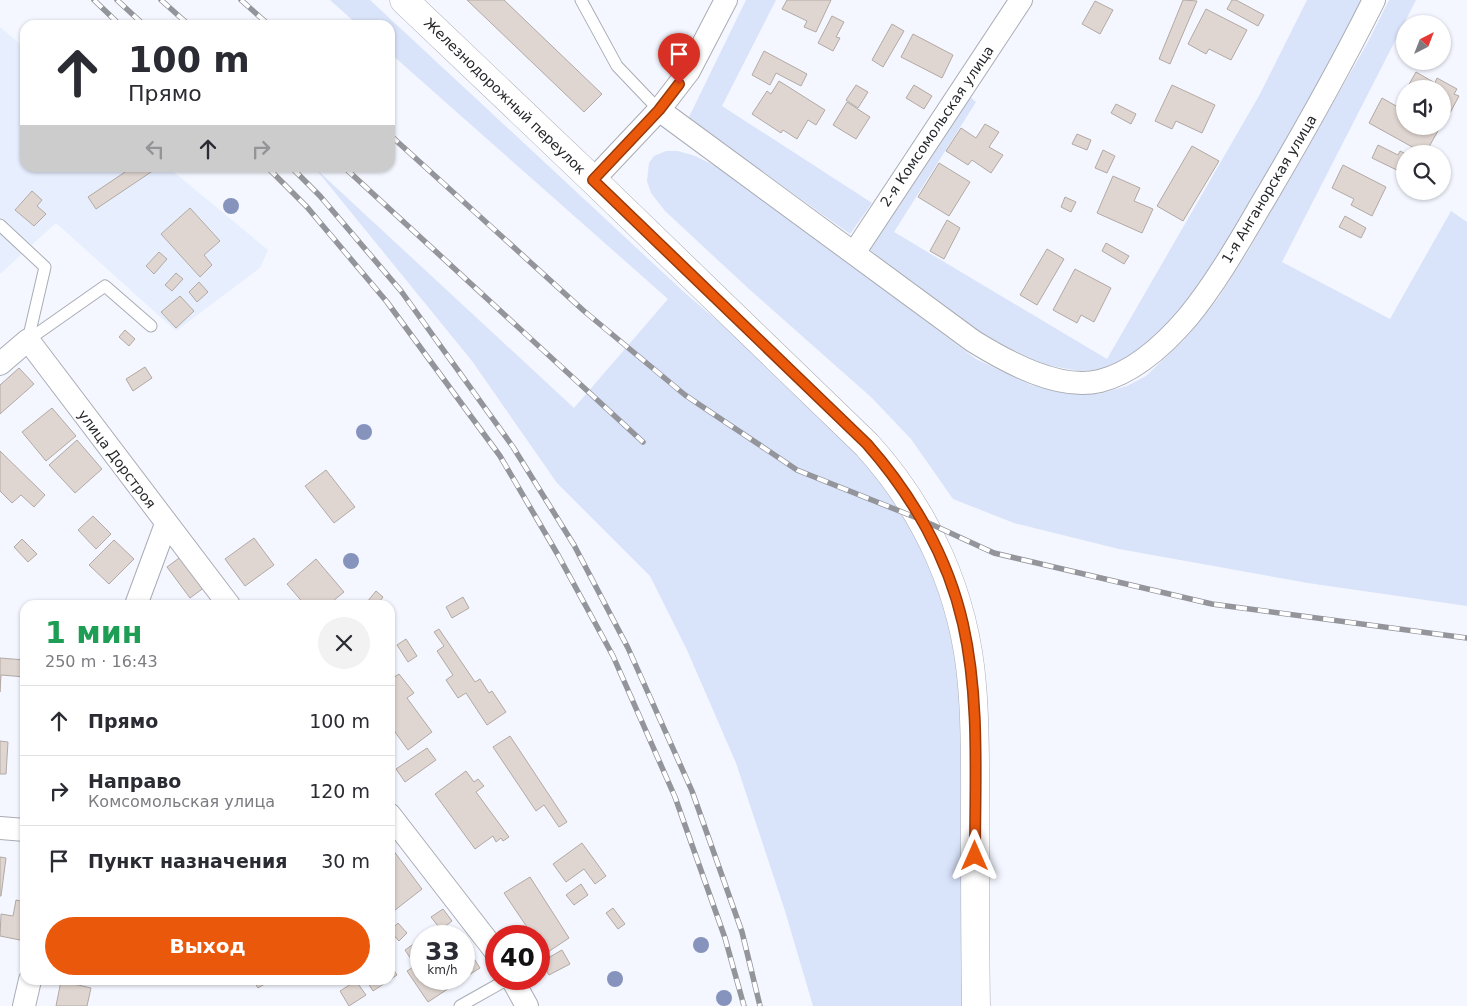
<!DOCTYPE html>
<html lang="ru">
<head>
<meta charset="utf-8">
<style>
	body { margin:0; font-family:"DejaVu Sans",sans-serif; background:#f2f2f3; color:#2b2b33; height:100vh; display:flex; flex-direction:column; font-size:19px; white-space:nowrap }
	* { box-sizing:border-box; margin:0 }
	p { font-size:16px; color:#7c7c81 }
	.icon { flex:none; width:28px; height:28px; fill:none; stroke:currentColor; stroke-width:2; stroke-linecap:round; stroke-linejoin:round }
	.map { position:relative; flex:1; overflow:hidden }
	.drawer { position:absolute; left:20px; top:600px; width:375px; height:385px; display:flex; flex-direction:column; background:#fff; border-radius:15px; box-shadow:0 1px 4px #0004 }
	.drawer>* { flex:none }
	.hud { position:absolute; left:20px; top:20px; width:375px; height:152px; border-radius:15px; box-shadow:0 1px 4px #0004; background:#fff; color:#2b2b33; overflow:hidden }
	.needle { width:32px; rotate:42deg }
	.tools { position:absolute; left:1396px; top:15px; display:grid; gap:10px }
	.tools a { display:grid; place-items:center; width:55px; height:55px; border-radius:50%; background:#fff; box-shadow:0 1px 4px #0004; font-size:25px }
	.speed { position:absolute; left:410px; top:925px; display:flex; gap:10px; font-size:25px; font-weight:700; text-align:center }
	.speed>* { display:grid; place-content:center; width:65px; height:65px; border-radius:50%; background:#fff; box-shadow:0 1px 4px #0004; line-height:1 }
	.speed small { font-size:12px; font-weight:400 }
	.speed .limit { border:8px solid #d22; background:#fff; color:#111 }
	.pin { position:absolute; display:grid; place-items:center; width:42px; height:42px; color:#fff; margin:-51px -21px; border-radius:50% 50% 50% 0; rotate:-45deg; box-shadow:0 0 5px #0007 }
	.pin .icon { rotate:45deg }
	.me { position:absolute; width:55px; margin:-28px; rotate:0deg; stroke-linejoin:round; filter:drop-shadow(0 0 4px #0008) }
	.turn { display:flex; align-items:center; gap:18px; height:105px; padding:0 25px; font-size:22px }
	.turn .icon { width:65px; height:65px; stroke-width:2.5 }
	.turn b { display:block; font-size:35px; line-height:42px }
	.lanes { display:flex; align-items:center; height:48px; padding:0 25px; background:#0003; justify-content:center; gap:25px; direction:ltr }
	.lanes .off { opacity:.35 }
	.round { display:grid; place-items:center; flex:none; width:52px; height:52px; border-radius:26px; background:#f2f2f3 }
	.summary { display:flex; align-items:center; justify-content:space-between; height:85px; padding:0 25px }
	h1 { font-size:30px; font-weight:700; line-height:38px; color:#1e9e55 }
	.button { display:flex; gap:10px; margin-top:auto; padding:10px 25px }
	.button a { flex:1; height:58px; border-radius:30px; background:#ea580c; color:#fff; font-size:20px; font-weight:700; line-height:58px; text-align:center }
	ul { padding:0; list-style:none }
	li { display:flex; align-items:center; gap:15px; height:70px; padding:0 25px; border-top:1px solid #e1e1e2 }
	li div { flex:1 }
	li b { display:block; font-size:19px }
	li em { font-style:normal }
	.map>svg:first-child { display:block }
</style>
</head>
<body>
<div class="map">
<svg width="1467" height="1006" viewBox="0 0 1467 1006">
	<rect width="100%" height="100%" fill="#f4f7ff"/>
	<!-- built -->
	<path fill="#e7eefe" d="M0,27L25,48V168H169L268,250L260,268L176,331L56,223L0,274Z"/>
	<!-- green -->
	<path fill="#d9e3fa" d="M330,0H370L685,293L878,458L930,539L967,681L973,1006H813L785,911L736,763L687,650L650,576L557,483L472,361L315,168L574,408L668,299L390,53V25H358Z
		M746,0H776L722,106L872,203L850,234L688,119Z
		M1307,0H1364L1215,265L1174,323L1131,358L1103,369L1080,371L1046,365L1009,348L972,327L908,282L868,248L969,96L976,102L894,232L1107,359L1260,94Z
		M1389,0H1416L1282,262L1390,319L1451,211L1467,222V606L1308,583L1119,549L1014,523L953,499L911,439L872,398L749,289L665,211L651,193L647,181L649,163L654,156L666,151H678L695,156L726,171L976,359L1031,385L1061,391L1099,394L1127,386L1146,376L1184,340L1219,297L1250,248L1368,42Z"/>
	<!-- building -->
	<path fill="#e0d6d1" stroke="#b2a9a4" d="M467,0H504L602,94L584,112Z
		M787,0H831L816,32L804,27L807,21L782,9Z
		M1183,0L1197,1L1170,64L1159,59Z
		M1232,0H1236L1264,15L1258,26L1227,9Z
		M1095,1L1113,10L1100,34L1082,24Z
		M1206,9L1247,30L1231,60L1209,49L1206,54L1188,44Z
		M832,16L844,22L836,37L840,38L833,51L818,43Z
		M892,24L904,31L883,67L872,60Z
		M913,34L953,55L942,78L901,57Z
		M764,51L807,74L801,86L776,73L770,85L752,75Z
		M1416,72L1435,83L1437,78L1457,89L1454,94L1459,96L1450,113L1442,108V89L1407,88Z
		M779,81L825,110L816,125L808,120L797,139L783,130L781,133L752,114L767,91L771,94Z
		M856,85L868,92L858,108L846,100Z
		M914,85L932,96L924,109L906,98Z
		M1172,85L1215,105L1202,133L1176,121L1172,129L1155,121Z
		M1382,98L1405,111V126H1433L1439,129L1425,154L1369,123Z
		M847,102L870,117L856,139L833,125Z
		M1116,104L1136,114L1131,124L1111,113Z
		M985,124L999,132L989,147L1003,155L991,173L972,160L968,165L946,151L961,128L976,138Z
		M1077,134L1091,140L1087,150L1072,144Z
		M1378,145L1398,155L1400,151L1406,154L1405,174L1372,158Z
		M1192,146L1219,161L1183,221L1157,206Z
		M1103,150L1115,156L1107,173L1095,168Z
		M939,163L970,182L949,216L918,197Z
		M1343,165L1386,187L1372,216L1351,205L1354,199L1332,188Z
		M131,168H157L96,209L88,197Z
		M1113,176L1140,188L1134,201L1153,209L1142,233L1097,213Z
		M32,191L42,200L37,206L46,214L34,226L15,210Z
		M1065,197L1076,202L1071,212L1061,207Z
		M190,208L220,241L204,255L212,265L200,277L161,234Z
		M1345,216L1366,228L1361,238L1339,227Z
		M947,220L960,228L944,259L930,251Z
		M1106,243L1129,256L1124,264L1102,251Z
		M1047,249L1064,259L1037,305L1020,295Z
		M159,252L167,259L154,274L146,266Z
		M1075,269L1111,288L1094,322L1081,315L1077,323L1053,310Z
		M176,273L183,279L172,291L165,285Z
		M199,282L208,292L197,302L189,292Z
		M180,296L194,311L176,328L161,312Z
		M125,330L135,339L129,346L119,337Z
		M145,367L152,378L133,391L126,379Z
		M19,368L34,384L0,414V385Z
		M52,408L76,436L46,461L22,432Z
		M77,440L102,469L75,493L49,465Z
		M0,451L45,495L34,507L21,495L12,503L0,491Z
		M326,470L355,507L334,523L305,486Z
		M93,516L111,534L96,549L78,530Z
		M254,538L274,565L245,586L225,559Z
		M22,539L37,554L28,562L14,547Z
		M114,540L134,559L109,584L89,565Z
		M186,553L209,584L190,598L167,567Z
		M316,559L344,592L328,605H305L287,584Z
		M376,591L383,597L377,605H371L367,602Z
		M463,597L469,608L452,618L446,607Z
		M439,629L475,682L480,679L489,693L492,691L506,712L487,725L466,693L458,698L446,680L453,675L437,651L444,646L434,632Z
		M406,639L417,656L408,662L397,645Z
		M0,658L25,660V677L1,675L0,692Z
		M399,674L414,693L407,698L432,732L408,750L390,725V680Z
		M510,736L567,822L559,827L544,805L536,811L493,747Z
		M0,741L8,742L6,774H0Z
		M427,748L436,760L405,782L396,769Z
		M466,771L474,782L478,779L484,786L476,792L509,837L503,841L501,838L496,842L493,836L475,849L435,794Z
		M582,843L606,876L595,884L584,869L566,882L553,864Z
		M390,846L422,889L390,914Z
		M0,857L6,858L1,896H0Z
		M530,877L569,938L545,954L539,945V936H533L504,893Z
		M581,884L588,895L574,905L566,895Z
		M16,900L25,902V941L0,936L1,914L13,916Z
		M613,908L625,924L618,929L606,913Z
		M443,909L452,921L441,930L431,917Z
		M398,923L407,933L399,941L390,931Z
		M421,939V957L413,962L405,950Z
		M464,943L480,968L464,978Z
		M562,950L570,964L549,975L541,962Z
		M421,962V979H463L428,1002L407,971Z
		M390,964L397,975L373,991L366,980H390Z
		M253,980H267L268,982L258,988Z
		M61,981L91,988L87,1006H56Z
		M356,981L366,995L349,1006L340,991Z"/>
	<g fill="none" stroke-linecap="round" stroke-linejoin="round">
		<!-- service casing -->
		<g stroke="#a9acb4" stroke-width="13">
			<path id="service" d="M581,0L617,66L659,110
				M0,225L45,267L28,340
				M28,340L105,286L151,326
				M460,1006L508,979"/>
		</g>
		<!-- minor casing -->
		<g stroke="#a9acb4" stroke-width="24">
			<path id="minor" d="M659,110L973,341C1007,362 1059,391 1100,381C1135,372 1165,344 1188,317C1219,279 1243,235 1268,193C1305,130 1341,66 1374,0
				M593,180L659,110L689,71L726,0
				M854,253L1021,0
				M0,364L28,340L229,605
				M136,605L166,524
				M390,815L496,952
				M0,828L25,830
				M512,979L527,1006
				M24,1006L30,980"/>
		</g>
		<!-- tertiary casing -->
		<g stroke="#a9acb4" stroke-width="29">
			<path id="tertiary" d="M404,0L593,180L867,445C927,511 965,595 972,685C976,729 975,773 975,817C975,880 975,943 976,1006"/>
		</g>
		<!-- service -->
		<use href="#service" stroke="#fff" stroke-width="11"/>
		<!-- minor -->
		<use href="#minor" stroke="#fff" stroke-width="22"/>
		<!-- tertiary -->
		<use href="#tertiary" stroke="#fff" stroke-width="28"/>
		<!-- rail casing -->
		<g stroke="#93959b" stroke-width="5.5">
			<path id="rail" d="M94,0L120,25
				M117,0L144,25
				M161,0L189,25
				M241,0L269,25
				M390,135L584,311L685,395L797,470L922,520L994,553L1212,604L1467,638
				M268,168L307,207L387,302L500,456L558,555L613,656L675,797L725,938L744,1006
				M292,168L320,196L401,291L513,447L574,545L628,648L692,791L742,932L760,1006
				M345,168L643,442"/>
		</g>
		<!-- rail -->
		<use href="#rail" stroke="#fff" stroke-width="4" stroke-dasharray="11" stroke-linecap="butt"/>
	</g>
	<!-- trees -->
	<g fill="#8593bd">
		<circle cx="231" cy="206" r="8"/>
		<circle cx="364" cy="432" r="8"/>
		<circle cx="351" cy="561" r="8"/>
		<circle cx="701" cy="945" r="8"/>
		<circle cx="615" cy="979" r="8"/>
		<circle cx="724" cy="998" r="8"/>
	</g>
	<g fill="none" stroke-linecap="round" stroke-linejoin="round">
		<!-- route casing -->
		<g stroke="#983908" stroke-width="12">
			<path id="route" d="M679,84L659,110L593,180L867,444C912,495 948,557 963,624C980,699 975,779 975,856"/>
		</g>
		<!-- route -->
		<use href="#route" stroke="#ea580c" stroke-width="9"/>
	</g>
	<g text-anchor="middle" stroke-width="4" stroke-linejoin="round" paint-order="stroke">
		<!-- street labels -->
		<g font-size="14" fill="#26272a" stroke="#fff">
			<text transform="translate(505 96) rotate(44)" y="5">Железнодорожный переулок</text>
			<text transform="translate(937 126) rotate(-56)" y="5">2-я Комсомольская улица</text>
			<text transform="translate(1269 189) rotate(-59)" y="5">1-я Анганорская улица</text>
			<text transform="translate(117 459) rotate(53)" y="5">улица Дорстроя</text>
		</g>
	</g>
</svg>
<div class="tools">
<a><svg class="needle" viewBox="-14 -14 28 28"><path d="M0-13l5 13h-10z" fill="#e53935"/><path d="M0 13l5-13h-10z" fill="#7c7c81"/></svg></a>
<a><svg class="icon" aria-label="sound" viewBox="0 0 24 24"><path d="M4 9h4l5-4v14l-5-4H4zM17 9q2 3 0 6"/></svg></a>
<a><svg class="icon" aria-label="search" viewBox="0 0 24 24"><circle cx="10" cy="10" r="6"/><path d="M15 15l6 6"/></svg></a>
</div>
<div class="speed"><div>33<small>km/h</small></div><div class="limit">40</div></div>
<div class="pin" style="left:679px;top:84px;background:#d93025"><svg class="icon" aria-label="arrive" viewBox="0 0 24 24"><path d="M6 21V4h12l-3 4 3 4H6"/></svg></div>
<svg class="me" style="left:975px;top:856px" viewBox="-20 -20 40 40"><path d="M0-17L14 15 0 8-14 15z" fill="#ea580c" stroke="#fff" stroke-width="4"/></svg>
<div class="hud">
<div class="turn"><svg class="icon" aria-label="ahead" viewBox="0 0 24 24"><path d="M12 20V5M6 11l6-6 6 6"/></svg><div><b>100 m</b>Прямо</div></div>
<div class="lanes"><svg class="icon off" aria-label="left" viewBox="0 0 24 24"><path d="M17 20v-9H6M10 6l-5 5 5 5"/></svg><svg class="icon" aria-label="ahead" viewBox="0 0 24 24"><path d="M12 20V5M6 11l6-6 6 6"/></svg><svg class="icon off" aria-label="right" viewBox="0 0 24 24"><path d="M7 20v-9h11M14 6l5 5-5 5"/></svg></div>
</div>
<section class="drawer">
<div class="summary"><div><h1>1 мин</h1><p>250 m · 16:43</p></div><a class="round"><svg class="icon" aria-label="close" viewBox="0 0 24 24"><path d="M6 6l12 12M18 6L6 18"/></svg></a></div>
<ul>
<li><svg class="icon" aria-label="ahead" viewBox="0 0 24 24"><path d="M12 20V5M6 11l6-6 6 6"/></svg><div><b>Прямо</b></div><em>100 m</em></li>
<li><svg class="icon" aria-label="right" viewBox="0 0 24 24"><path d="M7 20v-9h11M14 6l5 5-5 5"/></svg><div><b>Направо</b><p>Комсомольская улица</p></div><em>120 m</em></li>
<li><svg class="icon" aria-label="arrive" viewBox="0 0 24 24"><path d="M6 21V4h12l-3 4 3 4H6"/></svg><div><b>Пункт назначения</b></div><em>30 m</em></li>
</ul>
<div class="button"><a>Выход</a></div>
</section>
</div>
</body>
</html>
